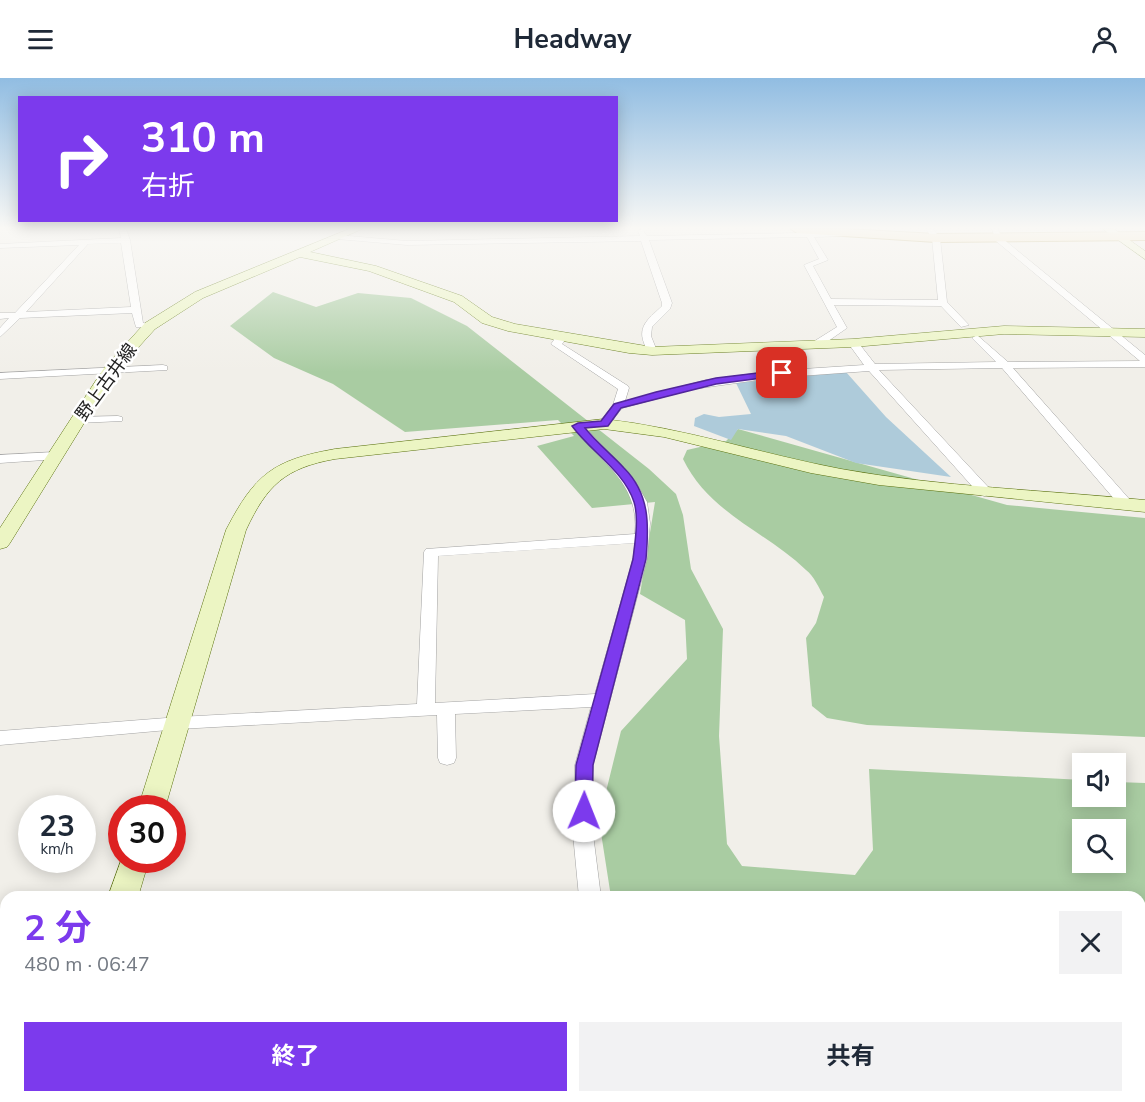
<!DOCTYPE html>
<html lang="ja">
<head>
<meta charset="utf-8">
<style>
	body { margin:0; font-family:"Nunito Sans","Noto Sans JP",sans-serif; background:#f2f2f3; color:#1f2937; height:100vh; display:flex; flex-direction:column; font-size:22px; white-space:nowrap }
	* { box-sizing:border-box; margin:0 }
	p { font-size:20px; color:#747a83 }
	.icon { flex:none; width:33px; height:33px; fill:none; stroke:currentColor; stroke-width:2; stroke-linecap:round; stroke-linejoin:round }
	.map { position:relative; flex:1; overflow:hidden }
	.side { position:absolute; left:0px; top:813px; width:1146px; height:212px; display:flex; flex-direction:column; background:#fff; border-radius:18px 18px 0 0; box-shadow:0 3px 15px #0003 }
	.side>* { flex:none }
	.top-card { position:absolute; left:18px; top:18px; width:600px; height:126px; border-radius:0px; box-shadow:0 3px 15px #0003; background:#7c3aed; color:#fff; overflow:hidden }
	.fabs { position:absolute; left:1072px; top:675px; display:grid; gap:12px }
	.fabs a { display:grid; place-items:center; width:54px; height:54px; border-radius:0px; background:#fff; box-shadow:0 3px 15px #0003; font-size:30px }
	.speed { position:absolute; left:18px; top:717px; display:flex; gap:12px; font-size:30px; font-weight:700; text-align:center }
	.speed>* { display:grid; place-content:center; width:78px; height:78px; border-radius:50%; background:#fff; box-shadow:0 3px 15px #0003; line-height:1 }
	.speed small { font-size:15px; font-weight:400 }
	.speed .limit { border:9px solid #d22; background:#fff; color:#111 }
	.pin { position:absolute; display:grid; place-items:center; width:51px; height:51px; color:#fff; margin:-26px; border-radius:12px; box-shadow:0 3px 9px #0006 }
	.me { position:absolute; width:66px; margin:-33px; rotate:1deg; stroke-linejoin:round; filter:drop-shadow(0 0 4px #0008) }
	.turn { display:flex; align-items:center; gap:21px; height:126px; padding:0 24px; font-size:27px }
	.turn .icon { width:78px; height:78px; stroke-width:2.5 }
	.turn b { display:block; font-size:42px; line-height:51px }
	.round { display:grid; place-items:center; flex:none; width:63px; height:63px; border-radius:0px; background:#f2f2f3 }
	.head { display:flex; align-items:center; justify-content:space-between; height:102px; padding:0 24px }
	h1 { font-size:36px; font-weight:700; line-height:45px; color:#7c3aed }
	.primary-button { display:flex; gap:12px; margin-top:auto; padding:12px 24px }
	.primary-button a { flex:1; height:69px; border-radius:0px; background:#7c3aed; color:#fff; font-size:24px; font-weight:700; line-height:69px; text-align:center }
	.primary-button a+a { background:#f2f2f3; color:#1f2937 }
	header { display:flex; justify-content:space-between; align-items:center; height:78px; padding:0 24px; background:#fff; font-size:27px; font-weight:700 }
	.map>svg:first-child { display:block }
</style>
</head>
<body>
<header><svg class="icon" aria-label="menu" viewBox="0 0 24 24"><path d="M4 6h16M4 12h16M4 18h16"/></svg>Headway<svg class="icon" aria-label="person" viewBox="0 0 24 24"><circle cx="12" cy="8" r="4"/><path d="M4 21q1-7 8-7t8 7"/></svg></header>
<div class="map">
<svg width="1145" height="1024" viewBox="0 0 1145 1024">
	<rect width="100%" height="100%" fill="#f1efe9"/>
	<!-- forest -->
	<path fill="#a9cca2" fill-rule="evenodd" d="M273,214L316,229L358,215L411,220L467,248L649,391L676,416L683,437L691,491L723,551L719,658L727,766L742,788L855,797L873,772L869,691L1083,702V718H1116V704L1145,705V1024H574L576,1018H1140V819H611L599,742L621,653L687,581L685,542L640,516L655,424L592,430L537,368L574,358L558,342L405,354L333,306L274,280L230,248ZM1083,752H1116V784H1083Z
		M738,351L1007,427L1145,440V659L867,647L827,640L812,628L806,560L816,545L824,519C819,510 814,498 806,492C765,453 709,435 683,381L687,372L726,363Z"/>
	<!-- water -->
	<path fill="#aecbda" d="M846,294L886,339L951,399L856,385L786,358L738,351L731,362L694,348L695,340L704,336L719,339L751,336L736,305Z"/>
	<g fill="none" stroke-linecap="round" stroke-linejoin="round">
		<!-- street casing -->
		<g stroke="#a3a3a3" stroke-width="1">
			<path id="street" d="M119,151H126L130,162L143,245L153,246V250L136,249L132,235L20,240L0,259V250L9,240L0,241V235H15L79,167L0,170V166L121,160ZM121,165L131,229L26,234L88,166Z
				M642,151L647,158L846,154L850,156L849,158L814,159L828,182L813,188L831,221L938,222L932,160L926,151H933L940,160L947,224L969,247L961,249L941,228L834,227L847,250L821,268H813V264L837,249L804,187L819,181L807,159L649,162L672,225L670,231L652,249L651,258L657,273L652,276C646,273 646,271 644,265C637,247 651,239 662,228V225L641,163L407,167L337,161L333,159L337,157L407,163L640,158L638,153Z
				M992,151H998L1002,160L1145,277V289L1013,290L1131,423L1133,426L1131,429H1121L1002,290L879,292L990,411L991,414L985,418L980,417L869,293L772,300L694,311L622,330L608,348L604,349L598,346L613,327L618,311L551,266L554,262L551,259L553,257H559L565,262L562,266L628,308L629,310L625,323L706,302L772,293L864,287L848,265L853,262L857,263L875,286L996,284L972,260L977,257L1008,284L1140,283L996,163Z
				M163,287L167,288V292L0,301V295Z
				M118,338L122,339V343L78,345L72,342L78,339Z
				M578,345L582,346L635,403L647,424L650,445L647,481L593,687V756L601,819H579L573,756L575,687L591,629L455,636L456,680L454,685L447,687L440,685L438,680L437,637L179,651L0,667V653L179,639L417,626L424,474L426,471L635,456C640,405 602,386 574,350L572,348ZM635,465L633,481L595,616L435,625L438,478Z
				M55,374L59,375V381L0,385V377Z
				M6,899V921L0,922V900Z
				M523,1018H549L546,1024H520Z"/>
		</g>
		<!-- secondary casing -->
		<g stroke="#5b720f" stroke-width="1">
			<path id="secondary" d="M349,151H362L310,174L376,188L462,218L492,239L515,246L652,269L853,261L1004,248L1145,251V259L1004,256L853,269L652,277L629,275L508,253L482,245L454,224L369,193L300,179L203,220L155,251L115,295L10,465L7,469L0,471V450L104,290L145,245L195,214Z
				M1103,151H1114L1145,173V181Z
				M604,341C685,350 761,376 841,391C941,409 1044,412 1145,422V434L879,407L811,395L664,359L604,351L335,381C285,390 267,407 246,452L165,730H138L226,452C255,396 273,382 335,371Z
				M122,780L149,782L138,819H108Z
				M41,1018H77L75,1024H39Z"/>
		</g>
		<!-- primary casing -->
		<g stroke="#91750e" stroke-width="2">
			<path id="primary" d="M791,151H846L936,156L1145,154V162L936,164L797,155Z"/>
		</g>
		<!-- street -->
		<use href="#street" fill="#fff" fill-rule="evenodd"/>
		<!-- secondary -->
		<use href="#secondary" fill="#ecf5c3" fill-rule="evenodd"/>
		<!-- primary -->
		<use href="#primary" fill="#f4ddab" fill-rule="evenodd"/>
	</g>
	<!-- sky -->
	<linearGradient id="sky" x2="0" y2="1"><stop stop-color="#91bde2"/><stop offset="0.51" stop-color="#f9f8f5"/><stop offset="1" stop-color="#f9f8f5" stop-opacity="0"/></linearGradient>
	<rect width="1145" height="294" fill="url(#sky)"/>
	<!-- route -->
	<path fill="#7c3aed" stroke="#51269a" stroke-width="1.5" d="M782,292L785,293V297L716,306L621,330L608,348L585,350C597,365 611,376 624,390C650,416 649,447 646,481L593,687L592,733L590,738L584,740L577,738L575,733L576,687L633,481C635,464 639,440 634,424C624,393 591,374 572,348L578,345L601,343L614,326L656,314L716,300Z"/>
	<g text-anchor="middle" stroke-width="5" stroke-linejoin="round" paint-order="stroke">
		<!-- far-street labels -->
		<g font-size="18" fill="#222" stroke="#fff">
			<text transform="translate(106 304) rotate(-54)" y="6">野上古井線</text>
		</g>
	</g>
</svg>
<div class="fabs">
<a><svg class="icon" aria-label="sound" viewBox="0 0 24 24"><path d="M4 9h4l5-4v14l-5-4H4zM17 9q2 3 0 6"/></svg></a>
<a><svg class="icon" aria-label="search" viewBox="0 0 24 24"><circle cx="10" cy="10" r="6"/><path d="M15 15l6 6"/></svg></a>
</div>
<div class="speed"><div>23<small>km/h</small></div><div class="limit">30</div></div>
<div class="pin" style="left:782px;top:295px;background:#d93025"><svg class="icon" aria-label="arrive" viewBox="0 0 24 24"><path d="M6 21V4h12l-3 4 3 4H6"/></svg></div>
<svg class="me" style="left:584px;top:733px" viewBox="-20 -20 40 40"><circle r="19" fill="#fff"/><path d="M0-13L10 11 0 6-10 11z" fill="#7c3aed"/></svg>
<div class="top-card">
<div class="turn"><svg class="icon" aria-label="right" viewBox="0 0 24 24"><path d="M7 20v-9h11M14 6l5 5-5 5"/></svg><div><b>310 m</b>右折</div></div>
</div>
<section class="side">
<div class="head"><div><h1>2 分</h1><p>480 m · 06:47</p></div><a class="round"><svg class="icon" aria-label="close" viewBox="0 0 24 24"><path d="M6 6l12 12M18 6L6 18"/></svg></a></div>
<div class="primary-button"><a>終了</a><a>共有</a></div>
</section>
</div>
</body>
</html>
